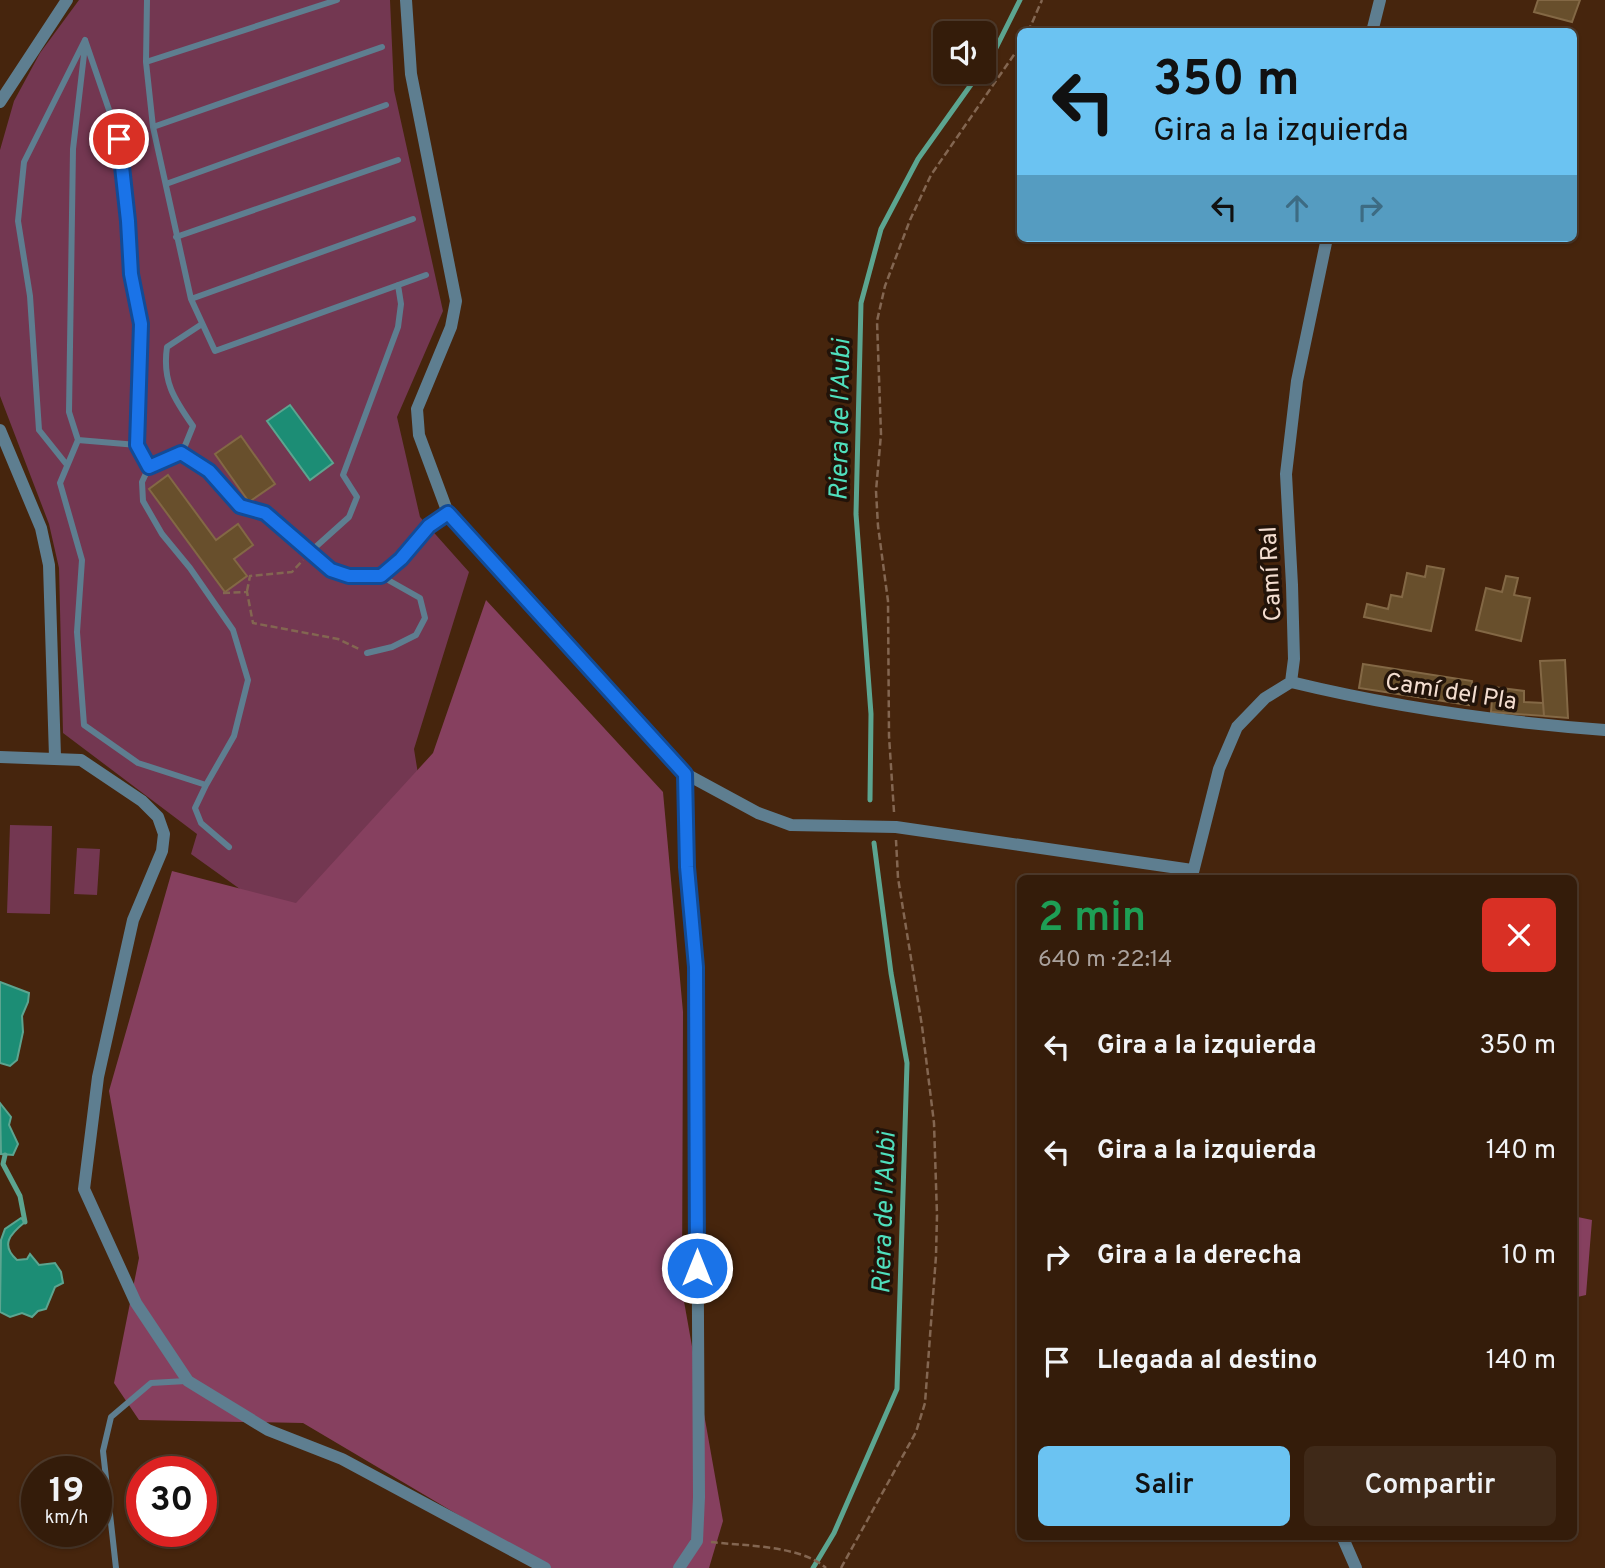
<!DOCTYPE html>
<html lang="es">
<head>
<meta charset="utf-8">
<style>
	body { margin:0; font-family:Overpass,sans-serif; background:#3f2918; color:#f1f3f6; height:100vh; display:flex; flex-direction:column; font-size:26px; white-space:nowrap }
	* { box-sizing:border-box; margin:0 }
	p { font-size:23px; color:#a9a19c }
	.icon { flex:none; width:38px; height:38px; fill:none; stroke:currentColor; stroke-width:2; stroke-linecap:round; stroke-linejoin:round }
	.map { position:relative; flex:1; overflow:hidden }
	.drawer { position:absolute; left:1017px; top:875px; width:560px; height:665px; display:flex; flex-direction:column; background:#341c0a; border-radius:10px; box-shadow:0 2px 5px #0004,0 0 0 2px #4e3a2b }
	.drawer>* { flex:none }
	.top-card { position:absolute; left:1017px; top:28px; width:560px; height:214px; border-radius:10px; box-shadow:0 2px 5px #0004,0 0 0 2px #4e3a2b; background:#6bc3f2; color:#111; overflow:hidden }
	.tools { position:absolute; left:933px; top:21px; display:grid; gap:14px }
	.tools a { display:grid; place-items:center; width:63px; height:63px; border-radius:10px; background:#341c0a; box-shadow:0 2px 5px #0004,0 0 0 2px #4e3a2b; font-size:35px }
	.speed { position:absolute; left:21px; top:1456px; display:flex; gap:14px; font-size:35px; font-weight:700; text-align:center }
	.speed>* { display:grid; place-content:center; width:91px; height:91px; border-radius:50%; background:#341c0a; box-shadow:0 2px 5px #0004,0 0 0 2px #4e3a2b; line-height:1 }
	.speed small { font-size:18px; font-weight:400 }
	.speed .limit { border:10px solid #d22; background:#fff; color:#111 }
	.pin { position:absolute; display:grid; place-items:center; width:60px; height:60px; color:#fff; margin:-30px; border:4px solid #fff; border-radius:50%; box-shadow:0 2px 7px #0007 }
	.me { position:absolute; width:77px; margin:-38px; rotate:0deg; stroke-linejoin:round; filter:drop-shadow(0 0 5px #0008) }
	.turn { display:flex; align-items:center; gap:24px; height:147px; padding:0 21px; font-size:32px }
	.turn .icon { width:91px; height:91px; stroke-width:2.5 }
	.turn b { display:block; font-size:49px; line-height:60px }
	.lanes { display:flex; align-items:center; height:66px; padding:0 21px; background:#0003; justify-content:center; gap:35px; direction:ltr }
	.lanes .off { opacity:.35 }
	.round { display:grid; place-items:center; flex:none; width:74px; height:74px; border-radius:10px; background:#3f2918 }
	.overview { display:flex; align-items:center; justify-content:space-between; height:119px; padding:0 21px }
	h1 { font-size:42px; font-weight:600; line-height:52px; color:#1e9e55 }
	.cta { display:flex; gap:14px; margin-top:auto; padding:14px 21px }
	.cta a { flex:1; height:80px; border-radius:10px; background:#6bc3f2; color:#111; font-size:28px; font-weight:600; line-height:80px; text-align:center }
	.cta a+a { background:#3f2918; color:#f1f3f6 }
	ul { padding:0; list-style:none }
	li { display:flex; align-items:center; gap:21px; height:105px; padding:0 21px }
	li div { flex:1 }
	li b { display:block; font-size:26px }
	li em { font-style:normal }
	.map>svg:first-child { display:block }
</style>
</head>
<body>
<div class="map">
<svg width="1605" height="1568" viewBox="0 0 1605 1568">
	<rect width="100%" height="100%" fill="#46250d"/>
	<!-- green -->
	<path fill="#733751" d="M79,0H390L394,90L443,311L397,417L420,517L469,572L414,749L435,880L300,932L191,854L197,834L63,733L59,568L49,524L0,396V150L14,101L40,53Z
		M10,825L52,826L50,914L7,913Z
		M77,848L100,849L97,895L74,894Z"/>
	<!-- forest -->
	<path fill="#86405f" d="M486,600L663,792L683,1012L682,1290L723,1521L709,1568H548L303,1423L139,1420L114,1383L139,1258L109,1091L172,871L296,903L433,753Z
		M1573,1216L1592,1220L1586,1295L1573,1298Z"/>
	<!-- water -->
	<path fill="#1c8d75" stroke="#5ca590" stroke-width="2" d="M290,405L333,463L310,480L267,421Z
		M0,982L29,993L28,1002L22,1016L23,1032L17,1060L10,1066L0,1063Z
		M0,1103L11,1117L9,1125L18,1144L13,1155L1,1154Z
		M21,1218L25,1222C10,1234 0,1245 17,1260L27,1259L30,1254L39,1265L55,1263L61,1272L63,1283L55,1287L46,1309L38,1311L32,1317L22,1313L10,1317L0,1312L1,1240L5,1229Z"/>
	<g fill="none" stroke-linecap="round" stroke-linejoin="round">
		<!-- stream -->
		<path stroke="#5ca590" stroke-width="5" d="M984,67L993,54L1020,0
			M870,800L871,714L856,514L861,303L881,229L918,159L980,72
			M5,1155L3,1164L20,1196L25,1222
			M813,1568L834,1533L897,1389L907,1063L891,973L874,843"/>
	</g>
	<!-- building -->
	<path fill="#684f2c" stroke="#836845" stroke-width="2" d="M1538,0H1580L1572,22L1534,12Z
		M241,436L275,484L249,502L215,454Z
		M168,475L216,540L238,524L253,545L234,559L247,576L225,592L149,489Z
		M1427,566L1444,569L1431,631L1364,617L1367,604L1388,609L1391,595L1402,597L1407,573L1425,577Z
		M1506,576L1518,578L1514,595L1530,598L1521,641L1476,630L1486,588L1502,592Z
		M1565,660L1568,718L1544,716L1540,661Z
		M1363,664L1472,681L1469,705L1359,688Z
		M1493,687L1524,691V702L1543,703L1544,716L1491,712Z"/>
	<g fill="none" stroke-linecap="round" stroke-linejoin="round">
		<!-- path -->
		<path stroke="#836651" stroke-width="2.5" stroke-dasharray="7 3.5" stroke-linecap="butt" d="M1028,32L1042,0
			M247,591L250,576L292,572L303,560
			M223,593L247,592L253,623L338,639L359,649
			M894,812L889,736L888,601L878,526L876,491L881,434L877,321L885,286L910,220L931,175L1020,46
			M711,1542C744,1546 800,1545 826,1568
			M841,1568L916,1432L925,1403L936,1256L937,1215L934,1123L922,1026L898,878L896,840"/>
		<!-- lane -->
		<path stroke="#5e7e90" stroke-width="6" d="M147,0L146,62L153,127L191,299L215,351L426,275
			M85,40L119,139L128,221L131,274L141,324L137,445L149,467
			M146,62L337,0
			M153,127L382,47
			M166,184L386,105
			M176,237L398,160
			M191,299L413,219
			M78,440L69,412L73,149L85,46
			M137,445L78,440L60,483L82,560L77,632L84,725L138,763L206,785
			M182,453L193,426C174,399 162,381 167,347L202,324
			M67,465L39,430L30,296L18,221L24,162L85,40
			M310,552L349,517L357,497L343,475L398,327L401,304L398,285
			M367,653L392,647L416,635L425,618L420,598L381,576
			M229,847L201,823L195,808L206,785L234,736L248,680L233,630L190,568L162,534L143,501L142,482L149,467L182,453L209,471L240,506L265,513L331,570L349,576H381L401,559L429,526L448,513
			M116,1568L103,1451L111,1417L151,1383L186,1381"/>
		<!-- street -->
		<path stroke="#5e7e90" stroke-width="12" d="M406,0L411,74L456,301L451,327L417,409L419,435L448,513L686,774L758,813L791,825L896,827L1192,870
			M1372,32L1380,0
			M0,102L67,0
			M0,430L41,528L49,565L55,757
			M1291,682C1394,707 1499,722 1605,730
			M0,757L81,760L142,801L158,817L164,834L162,851L133,920L98,1077L84,1189L136,1303L188,1381L268,1430L342,1459L545,1568
			M1192,876L1219,769L1237,727L1265,698L1291,682L1294,659L1292,585L1286,474L1297,381L1327,238
			M1342,1536L1356,1568
			M679,1568L697,1541L699,1497L696,966L687,867L686,774"/>
	</g>
	<g fill="none" stroke-linecap="round" stroke-linejoin="round">
		<!-- route casing -->
		<g stroke="#114b97" stroke-width="18">
			<path id="route" d="M119,139L128,221L131,274L141,324L137,445L149,467L181,453L209,471L240,506L265,513L331,570L349,576H381L401,559L429,526L448,513L685,774L687,867L696,967L697,1268"/>
		</g>
		<!-- route -->
		<use href="#route" stroke="#1a73e8" stroke-width="12"/>
	</g>
	<g text-anchor="middle" stroke-width="7" stroke-linejoin="round" paint-order="stroke">
		<!-- street labels -->
		<g font-size="24" fill="#f3ddd0" stroke="#221309">
			<text transform="translate(1270 574) rotate(-93)" y="8">Camí Ral</text>
			<text transform="translate(1451 691) rotate(9)" y="8">Camí del Pla</text>
		</g>
		<!-- water labels -->
		<g font-size="26" font-style="italic" fill="#4fdfbd" stroke="#221309">
			<text transform="translate(839 420) rotate(-89)" y="9">Riera de l'Aubi</text>
			<text transform="translate(883 1213) rotate(-88)" y="9">Riera de l'Aubi</text>
		</g>
	</g>
</svg>
<div class="tools">
<a><svg class="icon" aria-label="sound" viewBox="0 0 24 24"><path d="M4 9h4l5-4v14l-5-4H4zM17 9q2 3 0 6"/></svg></a>
</div>
<div class="speed"><div>19<small>km/h</small></div><div class="limit">30</div></div>
<div class="pin" style="left:119px;top:139px;background:#d93025"><svg class="icon" aria-label="arrive" viewBox="0 0 24 24"><path d="M6 21V4h12l-3 4 3 4H6"/></svg></div>
<svg class="me" style="left:697px;top:1268px" viewBox="-20 -20 40 40"><circle r="17" fill="#1a73e8" stroke="#fff" stroke-width="3"/><path d="M0-11L8 9 0 5-8 9z" fill="#fff"/></svg>
<div class="top-card">
<div class="turn"><svg class="icon" aria-label="left" viewBox="0 0 24 24"><path d="M17 20v-9H6M10 6l-5 5 5 5"/></svg><div><b>350 m</b>Gira a la izquierda</div></div>
<div class="lanes"><svg class="icon" aria-label="left" viewBox="0 0 24 24"><path d="M17 20v-9H6M10 6l-5 5 5 5"/></svg><svg class="icon off" aria-label="ahead" viewBox="0 0 24 24"><path d="M12 20V5M6 11l6-6 6 6"/></svg><svg class="icon off" aria-label="right" viewBox="0 0 24 24"><path d="M7 20v-9h11M14 6l5 5-5 5"/></svg></div>
</div>
<section class="drawer">
<div class="overview"><div><h1>2 min</h1><p>640 m · 22:14</p></div><a class="round" style="background:#d93025;color:#fff"><svg class="icon" aria-label="close" viewBox="0 0 24 24"><path d="M6 6l12 12M18 6L6 18"/></svg></a></div>
<ul>
<li><svg class="icon" aria-label="left" viewBox="0 0 24 24"><path d="M17 20v-9H6M10 6l-5 5 5 5"/></svg><div><b>Gira a la izquierda</b></div><em>350 m</em></li>
<li><svg class="icon" aria-label="left" viewBox="0 0 24 24"><path d="M17 20v-9H6M10 6l-5 5 5 5"/></svg><div><b>Gira a la izquierda</b></div><em>140 m</em></li>
<li><svg class="icon" aria-label="right" viewBox="0 0 24 24"><path d="M7 20v-9h11M14 6l5 5-5 5"/></svg><div><b>Gira a la derecha</b></div><em>10 m</em></li>
<li><svg class="icon" aria-label="arrive" viewBox="0 0 24 24"><path d="M6 21V4h12l-3 4 3 4H6"/></svg><div><b>Llegada al destino</b></div><em>140 m</em></li>
</ul>
<div class="cta"><a>Salir</a><a>Compartir</a></div>
</section>
</div>
</body>
</html>
